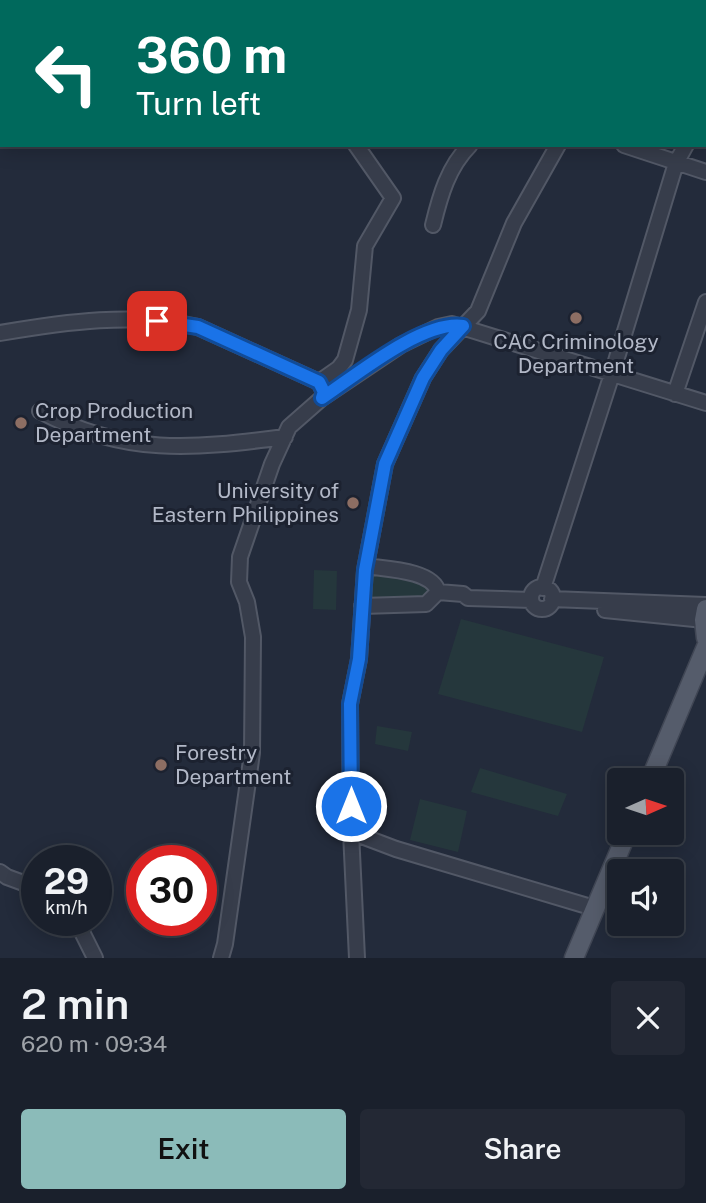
<!DOCTYPE html>
<html lang="en">
<head>
<meta charset="utf-8">
<style>
	body { margin:0; font-family:"Public Sans",sans-serif; background:#232834; color:#f1f3f6; height:100vh; display:flex; flex-direction:column; font-size:26px; white-space:nowrap }
	* { box-sizing:border-box; margin:0 }
	p { font-size:23px; color:#9fa3a9 }
	.icon { flex:none; width:38px; height:38px; fill:none; stroke:currentColor; stroke-width:2; stroke-linecap:round; stroke-linejoin:round }
	.map { position:relative; height:958px; overflow:hidden }
	.drawer { display:flex; flex-direction:column; background:#1a202c; flex:1 }
	.drawer>* { flex:none }
	.banner { position:absolute; left:0px; top:0px; width:707px; height:147px; box-shadow:0 4px 18px #0003,0 0 0 2px #383e48; background:#00695c; color:#fff; overflow:hidden }
	.needle { width:46px; rotate:87deg }
	.buttons { position:absolute; left:607px; top:768px; display:grid; gap:14px }
	.buttons a { display:grid; place-items:center; width:77px; height:77px; border-radius:7px; background:#1a202c; box-shadow:0 4px 18px #0003,0 0 0 2px #383e48; font-size:35px }
	.speed { position:absolute; left:21px; top:845px; display:flex; gap:14px; font-size:35px; font-weight:700; text-align:center }
	.speed>* { display:grid; place-content:center; width:91px; height:91px; border-radius:50%; background:#1a202c; box-shadow:0 4px 18px #0003,0 0 0 2px #383e48; line-height:1 }
	.speed small { font-size:18px; font-weight:400 }
	.speed .limit { border:10px solid #d22; background:#fff; color:#111 }
	.pin { position:absolute; display:grid; place-items:center; width:60px; height:60px; color:#fff; margin:-30px; border-radius:14px; box-shadow:0 4px 10px #0006 }
	.me { position:absolute; width:77px; margin:-38px; rotate:0deg; stroke-linejoin:round; filter:drop-shadow(0 0 5px #0008) }
	.turn { display:flex; align-items:center; gap:24px; height:147px; padding:0 21px; font-size:32px }
	.turn .icon { width:91px; height:91px; stroke-width:2.5 }
	.turn b { display:block; font-size:49px; line-height:60px }
	.round { display:grid; place-items:center; flex:none; width:74px; height:74px; border-radius:7px; background:#232834 }
	.overview { display:flex; align-items:center; justify-content:space-between; height:119px; padding:0 21px }
	h1 { font-size:42px; font-weight:600; line-height:52px }
	.action { display:flex; gap:14px; margin-top:auto; padding:14px 21px }
	.action a { flex:1; height:80px; border-radius:7px; background:#8bbbb9; color:#111; font-size:28px; font-weight:600; line-height:80px; text-align:center }
	.action a+a { background:#232834; color:#f1f3f6 }
	.map>svg:first-child { display:block }
</style>
</head>
<body>
<div class="map">
<svg width="706" height="958" viewBox="0 0 706 958">
	<rect width="100%" height="100%" fill="#232b3b"/>
	<!-- green -->
	<path fill="#25373c" d="M314,570L337,571L336,610L313,609Z
		M372,573L423,577L434,588L427,599L368,604L366,577Z
		M461,619L604,657L582,732L438,694Z
		M377,726L412,732L408,751L375,744Z
		M480,768L567,794L558,816L471,792Z
		M420,799L467,811L458,852L410,840Z"/>
	<g fill="none" stroke-linecap="round" stroke-linejoin="round">
		<!-- minor casing -->
		<g stroke="#525866" stroke-width="18">
			<path id="minor" d="M609,0V2
				M315,2L317,0
				M514,2L515,0
				M693,2L694,0
				M705,64H706
				M705,113L706,112
				M624,145L706,172
				M433,225C440,196 448,167 470,145
				M0,333C64,322 135,312 198,327L319,382L324,392L322,398
				M319,382L339,368L345,360L359,310L365,246L393,198L356,145
				M675,394L706,302
				M40,411C125,456 192,449 285,437
				M366,566C385,569 433,570 438,592L463,594L468,598L531,600
				M531 598a11 11 0 1 1 22 0a11 11 0 1 1-22 0Z
				M543,588L612,374L676,163L686,145
				M552,599L706,605
				M362,606L426,604L438,592
				M605,610L704,620
				M351,832L396,849L594,908
				M0,872L7,877L37,888
				M76,920L95,958
				M221,958L225,944L252,753L253,637L247,602L239,582L240,557L272,464L289,427L322,398L401,345L438,327L452,324L706,403
				M357,958L351,832L350,704L359,659L365,570L385,464L423,378L441,350L478,311L514,223L558,145"/>
		</g>
		<!-- major casing -->
		<g stroke="#404654" stroke-width="21">
			<path id="major" d="M706,609L704,620L706,638
				M650,780L706,647
				M574,958L627,833"/>
		</g>
		<!-- minor -->
		<use href="#minor" stroke="#373d4b" stroke-width="14"/>
		<!-- major -->
		<use href="#major" stroke="#555c6b" stroke-width="18"/>
	</g>
	<g fill="none" stroke-linecap="round" stroke-linejoin="round">
		<!-- route casing -->
		<g stroke="#114b97" stroke-width="18">
			<path id="route" d="M157,321L198,327L319,382L324,392L322,398C355,376 423,320 463,326L441,350L423,378L385,464L365,570L359,659L350,704L351,806"/>
		</g>
		<!-- route -->
		<use href="#route" stroke="#1a73e8" stroke-width="12"/>
	</g>
	<!-- markers -->
	<g fill="#8d6e63" stroke="#1c2230" stroke-width="2.5">
		<circle cx="576" cy="318" r="7"/>
		<circle cx="21" cy="423" r="7"/>
		<circle cx="353" cy="503" r="7"/>
		<circle cx="161" cy="765" r="7"/>
	</g>
	<g text-anchor="middle" stroke-width="6" stroke-linejoin="round" paint-order="stroke">
		<!-- poi labels -->
		<g font-size="21" fill="#b2b8c7" stroke="#1c2230" text-anchor="start">
			<text x="576" y="349" text-anchor="middle">CAC Criminology<tspan x="576" dy="24">Department</tspan></text>
			<text x="35" y="418">Crop Production<tspan x="35" dy="24">Department</tspan></text>
			<text x="339" y="498" text-anchor="end">University of<tspan x="339" dy="24">Eastern Philippines</tspan></text>
			<text x="175" y="760">Forestry<tspan x="175" dy="24">Department</tspan></text>
		</g>
	</g>
</svg>
<div class="buttons">
<a><svg class="needle" viewBox="-14 -14 28 28"><path d="M0-13l5 13h-10z" fill="#e53935"/><path d="M0 13l5-13h-10z" fill="#9fa3a9"/></svg></a>
<a><svg class="icon" aria-label="sound" viewBox="0 0 24 24"><path d="M4 9h4l5-4v14l-5-4H4zM17 9q2 3 0 6"/></svg></a>
</div>
<div class="speed"><div>29<small>km/h</small></div><div class="limit">30</div></div>
<div class="pin" style="left:157px;top:321px;background:#d93025"><svg class="icon" aria-label="arrive" viewBox="0 0 24 24"><path d="M6 21V4h12l-3 4 3 4H6"/></svg></div>
<svg class="me" style="left:351px;top:806px" viewBox="-20 -20 40 40"><circle r="17" fill="#1a73e8" stroke="#fff" stroke-width="3"/><path d="M0-11L8 9 0 5-8 9z" fill="#fff"/></svg>
<div class="banner">
<div class="turn"><svg class="icon" aria-label="left" viewBox="0 0 24 24"><path d="M17 20v-9H6M10 6l-5 5 5 5"/></svg><div><b>360 m</b>Turn left</div></div>
</div>
</div>
<section class="drawer">
<div class="overview"><div><h1>2 min</h1><p>620 m · 09:34</p></div><a class="round"><svg class="icon" aria-label="close" viewBox="0 0 24 24"><path d="M6 6l12 12M18 6L6 18"/></svg></a></div>
<div class="action"><a>Exit</a><a>Share</a></div>
</section>
</body>
</html>
